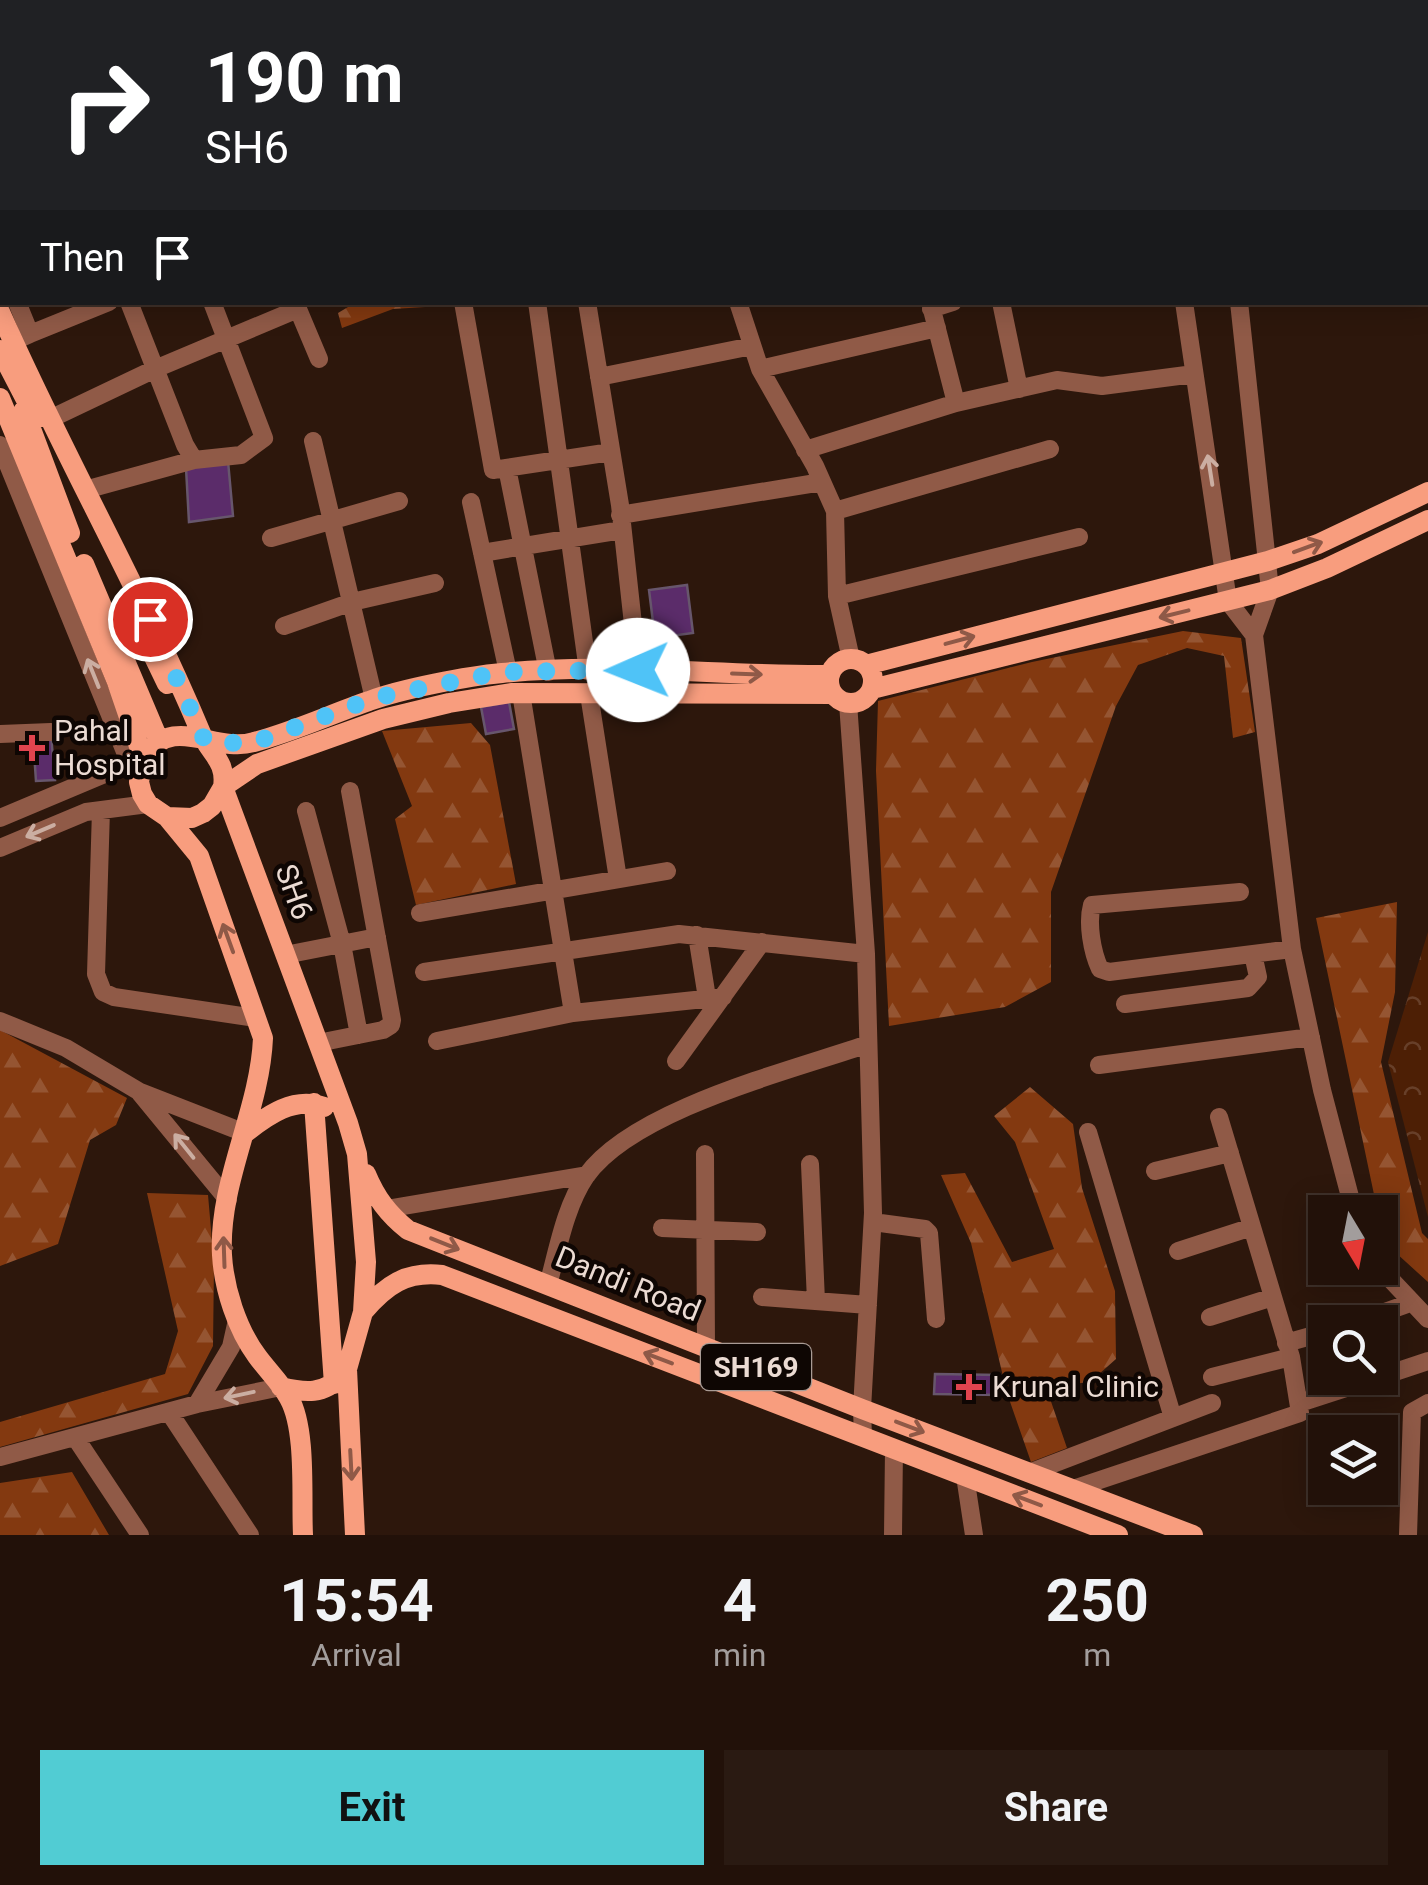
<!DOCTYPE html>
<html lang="en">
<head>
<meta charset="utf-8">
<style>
	body { margin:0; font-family:Roboto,sans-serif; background:#2a1a12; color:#f1f3f6; height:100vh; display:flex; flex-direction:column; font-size:38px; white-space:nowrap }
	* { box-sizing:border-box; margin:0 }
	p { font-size:32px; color:#a29d9c }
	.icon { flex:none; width:55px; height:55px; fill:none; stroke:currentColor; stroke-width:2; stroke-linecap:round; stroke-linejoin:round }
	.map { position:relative; height:1535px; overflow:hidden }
	.sheet { display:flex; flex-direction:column; background:#221109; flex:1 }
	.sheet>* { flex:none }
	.guide { position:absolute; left:0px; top:0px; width:1430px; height:305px; box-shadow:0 5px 25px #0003,0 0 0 2px #3f312a; background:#202124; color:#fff; overflow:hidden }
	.needle { width:65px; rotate:170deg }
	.buttons { position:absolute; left:1308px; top:1195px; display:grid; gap:20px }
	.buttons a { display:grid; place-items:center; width:90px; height:90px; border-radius:0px; background:#221109; box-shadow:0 5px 25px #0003,0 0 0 2px #3f312a; font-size:50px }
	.pin { position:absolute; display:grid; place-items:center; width:85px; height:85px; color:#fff; margin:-42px; border:5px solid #fff; border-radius:50%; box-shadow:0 2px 10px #0007 }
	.me { position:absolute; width:110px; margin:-55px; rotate:269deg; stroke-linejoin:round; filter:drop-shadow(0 0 8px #0008) }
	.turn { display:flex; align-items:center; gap:35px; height:210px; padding:0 40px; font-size:45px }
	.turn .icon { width:130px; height:130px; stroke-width:2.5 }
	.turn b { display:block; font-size:70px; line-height:85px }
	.then { display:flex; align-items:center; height:95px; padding:0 40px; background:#0003; gap:20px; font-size:38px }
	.eta { display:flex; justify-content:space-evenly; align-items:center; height:170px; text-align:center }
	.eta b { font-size:60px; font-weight:700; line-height:70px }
	.button { display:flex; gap:20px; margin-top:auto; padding:20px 40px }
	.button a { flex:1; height:115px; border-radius:0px; background:#51ccd3; color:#111; font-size:40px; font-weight:700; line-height:115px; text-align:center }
	.button a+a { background:#2a1a12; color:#f1f3f6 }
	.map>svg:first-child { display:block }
</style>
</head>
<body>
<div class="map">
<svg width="1428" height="1535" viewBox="0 0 1428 1535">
	<defs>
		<pattern id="forest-firs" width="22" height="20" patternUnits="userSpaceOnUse" patternTransform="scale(2.5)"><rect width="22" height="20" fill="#833910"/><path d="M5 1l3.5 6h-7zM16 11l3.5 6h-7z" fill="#955532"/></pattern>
		<pattern id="park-crowns" width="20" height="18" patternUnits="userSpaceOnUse" patternTransform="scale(2.5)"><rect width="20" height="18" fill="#4d1f05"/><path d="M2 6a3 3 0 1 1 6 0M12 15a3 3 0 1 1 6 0" fill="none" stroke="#673f29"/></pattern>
	</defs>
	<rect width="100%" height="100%" fill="#2d170c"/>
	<!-- forest -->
	<path fill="url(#forest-firs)" d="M353,304V303H426L425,307L393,309L342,328L338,313Z
		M1183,631L1241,638L1255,732L1233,738L1224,656L1187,648L1138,665L1116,706L1051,892V982L1005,1007L889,1026L876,771L878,701L1032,662Z
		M471,723L490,745L516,884L416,905L395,819L412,806L382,731Z
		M1397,902L1395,992L1381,1062L1422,1233L1428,1239V1282L1384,1242L1316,918Z
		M0,1030L127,1098L116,1125L90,1140L58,1244L0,1266Z
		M1030,1087L1073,1124L1082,1188L1115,1291L1116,1359L1090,1382L1046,1387L1067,1448L1031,1462L1007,1393L971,1243L941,1175L965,1173L1012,1262L1054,1249L1015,1142L994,1116Z
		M147,1193L208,1195L214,1264L213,1346L188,1394L0,1447V1422L165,1374L178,1331Z
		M72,1472L109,1535H0V1483Z"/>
	<!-- park -->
	<path fill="url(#park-crowns)" d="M1428,932V1217L1388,1062Z"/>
	<!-- building -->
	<path fill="#5b2c6a" stroke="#67566c" stroke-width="2.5" d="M228,461L233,516L189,522L186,468Z
		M687,585L693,633L655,638L649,590Z
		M509,702L514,729L486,734L481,707Z
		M51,735L55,780L36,781L33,737Z
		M935,1374L1000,1375V1395L934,1394Z"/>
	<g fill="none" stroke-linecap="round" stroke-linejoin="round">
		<!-- minor -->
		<path stroke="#905a47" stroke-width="18" d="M297,0L298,2
			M396,0L397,2
			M484,0L485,2
			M852,0V2
			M1140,0V2
			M1204,0L1205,2
			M662,2L672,0
			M969,2L979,0
			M0,86L2,85
			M0,264L2,270
			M17,302L30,334L21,338
			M129,302L185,445L194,460
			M295,302L319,359
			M463,302L493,470L611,452
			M537,302L588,671
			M587,302L620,505L638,670
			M738,302L760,369L815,466L835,511L837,596L851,659
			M930,302L956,403
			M1001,302L1019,389
			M1184,302L1228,601L1254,635
			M1239,302L1270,590L1254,635L1292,949L1322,1090L1354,1212
			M931,309L953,302
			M30,334L109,302
			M760,369L937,328
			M599,377L752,346
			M50,419L155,369L298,309
			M313,441L374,699
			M0,445L130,764
			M805,450L956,403L1057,380L1102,386L1194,374
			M507,468L548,672
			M85,490L194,460L241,455L264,438L212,302
			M471,502L508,672
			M835,511L1050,449
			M620,515L822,482
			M271,538L399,501
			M482,553L622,530
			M837,596L1079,537
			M284,626L352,602L435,583
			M521,693L573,1013
			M589,694L618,879
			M848,703L866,954L873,1213L862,1409L863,1437
			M0,734L51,732
			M101,810L96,974L103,992L114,997L256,1018
			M306,811L342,944L359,1035
			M0,818L138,760
			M0,848L86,812L148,804
			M1240,892L1092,905C1087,923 1092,952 1100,969L1109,972L1292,949
			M420,913L667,871
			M697,935L707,998
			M285,955L377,937
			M424,972L679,934L866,954
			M1125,1004L1248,988L1258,977L1253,954
			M0,1021L66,1048L140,1092L245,1133
			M437,1041L573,1013L723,997
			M318,1043L383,1030L391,1025L392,1020L350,791
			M676,1061L762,942
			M1099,1065L1311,1037
			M140,1093L228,1200
			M1088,1132L1173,1418
			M705,1154L706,1348
			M810,1164L816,1301
			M1155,1171L1230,1153
			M386,1209L587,1175
			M873,1222L925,1229L929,1233L936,1319
			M662,1228L757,1232
			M1178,1251L1252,1227
			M1380,1268L1428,1319
			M548,1285C558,1249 565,1207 586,1176C634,1109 790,1071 868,1044
			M762,1297L868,1305
			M1210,1317L1273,1297
			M1357,1322L1410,1303
			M1286,1343L1325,1332
			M1212,1377L1291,1357
			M1380,1377L1428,1361
			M1300,1403L1377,1378
			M197,1404L231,1347L237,1320
			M169,1412L250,1535
			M75,1437L140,1535
			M0,1457L197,1404L281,1387
			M1029,1473L1212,1403
			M965,1476L974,1535
			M1073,1489L1300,1413L1291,1357L1219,1117
			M893,1535L894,1449
			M1408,1535L1412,1412L1428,1403"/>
		<!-- major -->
		<path stroke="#f89d7e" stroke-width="20" d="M0,312C63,455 141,590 201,733C210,754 227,761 223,787L348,1123L357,1154L366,1262L363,1312L347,1369L355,1535
			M0,350L36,419
			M0,398L117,682L143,758L139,782L142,794L148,804L167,817L199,856L263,1038C260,1111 218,1182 222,1255C224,1289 237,1329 257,1356C267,1370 281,1383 289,1398C307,1430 301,1498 303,1535
			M24,410L70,533
			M84,564L159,741
			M138,624L167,684
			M829 681a22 22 0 1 1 44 0a22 22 0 1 1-44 0Z
			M866,665L1268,561L1318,544L1428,492
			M872,689L1270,590L1327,568L1428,520
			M143,758C174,712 213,754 254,742C293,732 331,714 369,701C401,689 468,676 502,673C609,662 722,676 829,675
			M167,817L192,818L203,813L212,806L223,787L257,764L383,719L449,703L511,693L833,694
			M314,1103L334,1384
			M245,1133C268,1115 294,1096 324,1107
			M366,1174C376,1198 388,1214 408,1230L862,1409L1193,1535
			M363,1312C386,1285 406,1271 442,1275L1118,1535
			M281,1387C305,1393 324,1395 342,1375"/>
	</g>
	<!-- one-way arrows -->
	<defs><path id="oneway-shaft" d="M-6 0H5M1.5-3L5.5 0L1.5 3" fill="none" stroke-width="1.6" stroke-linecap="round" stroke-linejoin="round" transform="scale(2.5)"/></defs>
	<g stroke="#cbaea2">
		<use href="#oneway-shaft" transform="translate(1210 470) rotate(-99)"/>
		<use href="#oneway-shaft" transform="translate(93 673) rotate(-112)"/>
		<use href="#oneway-shaft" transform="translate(40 831) rotate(157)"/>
		<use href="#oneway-shaft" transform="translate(184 1146) rotate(-129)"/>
		<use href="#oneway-shaft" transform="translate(239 1395) rotate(168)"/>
	</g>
	<g stroke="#8f5947">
		<use href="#oneway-shaft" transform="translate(1308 547) rotate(-20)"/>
		<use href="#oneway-shaft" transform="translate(1174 614) rotate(166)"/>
		<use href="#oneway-shaft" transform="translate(960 640) rotate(-15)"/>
		<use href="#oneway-shaft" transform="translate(747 674) rotate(2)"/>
		<use href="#oneway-shaft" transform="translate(228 938) rotate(-110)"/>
		<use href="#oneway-shaft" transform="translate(445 1244) rotate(22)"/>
		<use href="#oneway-shaft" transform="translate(224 1252) rotate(-92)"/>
		<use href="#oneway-shaft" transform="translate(658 1358) rotate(-159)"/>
		<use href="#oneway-shaft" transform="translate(910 1427) rotate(21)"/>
		<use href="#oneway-shaft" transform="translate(351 1465) rotate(87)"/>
		<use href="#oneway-shaft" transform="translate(1027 1500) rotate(-159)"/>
	</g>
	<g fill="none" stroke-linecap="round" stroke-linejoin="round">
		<!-- route -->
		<path stroke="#4fc3f7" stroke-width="18" stroke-dasharray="0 32.4" d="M150,619L205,741L250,744L374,698L501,672L638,670"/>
	</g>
	<!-- markers -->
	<g fill="#e0444e" stroke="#0e0603" stroke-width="4">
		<path d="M27 733h10v10h10v10h-10v10h-10v-10h-10v-10h10z"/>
		<path d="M964 1372h10v10h10v10h-10v10h-10v-10h-10v-10h10z"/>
	</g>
	<g text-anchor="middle" stroke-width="9" stroke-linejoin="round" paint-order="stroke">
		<!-- shield labels -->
		<rect fill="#0e0603" stroke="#a99b95" stroke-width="2.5" x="701" y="1344" width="110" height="46" rx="8"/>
		<g font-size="28" font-weight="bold" fill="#ebdbd3">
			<text x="756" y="1377">SH169</text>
		</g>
		<!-- poi labels -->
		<g font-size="30" fill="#ebdbd3" stroke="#0e0603" text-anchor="start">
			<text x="54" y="741">Pahal<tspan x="54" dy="34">Hospital</tspan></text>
			<text x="992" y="1397">Krunal Clinic</text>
		</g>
		<!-- street labels -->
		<g font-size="30" fill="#ebdbd3" stroke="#0e0603">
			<text transform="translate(294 892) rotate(70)" y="10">SH6</text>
			<text transform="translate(628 1284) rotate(22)" y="10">Dandi Road</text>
		</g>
	</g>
</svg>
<div class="buttons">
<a><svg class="needle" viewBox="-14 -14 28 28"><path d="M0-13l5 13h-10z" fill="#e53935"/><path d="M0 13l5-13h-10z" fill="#a29d9c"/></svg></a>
<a><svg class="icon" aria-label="search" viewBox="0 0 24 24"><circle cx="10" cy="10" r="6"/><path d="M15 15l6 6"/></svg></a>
<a><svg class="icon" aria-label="layers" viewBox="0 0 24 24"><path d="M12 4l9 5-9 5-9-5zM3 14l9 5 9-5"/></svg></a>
</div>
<div class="pin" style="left:150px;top:619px;background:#d93025"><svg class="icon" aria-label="arrive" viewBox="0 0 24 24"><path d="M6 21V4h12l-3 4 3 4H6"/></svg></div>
<svg class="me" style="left:638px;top:670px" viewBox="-20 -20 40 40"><circle r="19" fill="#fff"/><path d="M0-13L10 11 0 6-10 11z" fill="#4fc3f7"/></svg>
<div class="guide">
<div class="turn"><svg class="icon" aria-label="right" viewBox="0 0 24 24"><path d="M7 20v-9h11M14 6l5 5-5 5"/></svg><div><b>190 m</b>SH6</div></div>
<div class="then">Then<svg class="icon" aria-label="arrive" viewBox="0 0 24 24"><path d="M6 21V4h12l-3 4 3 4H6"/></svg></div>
</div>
</div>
<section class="sheet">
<div class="eta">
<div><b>15:54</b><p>Arrival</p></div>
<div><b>4</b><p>min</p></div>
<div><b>250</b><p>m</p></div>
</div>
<div class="button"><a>Exit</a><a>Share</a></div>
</section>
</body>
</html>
